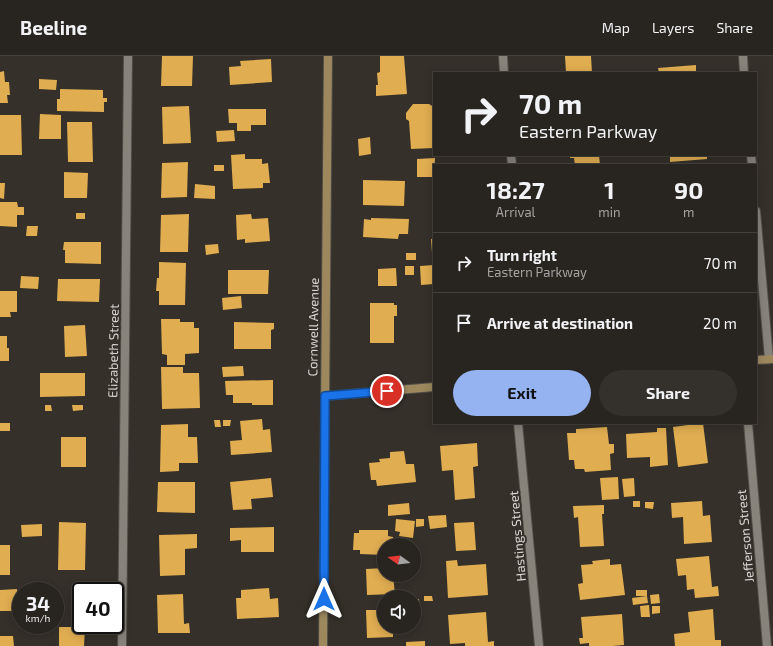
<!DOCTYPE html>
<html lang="en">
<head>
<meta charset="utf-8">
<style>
	body { margin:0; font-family:"Exo 2",sans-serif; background:#34302c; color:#f1f3f6; height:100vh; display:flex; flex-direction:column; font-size:15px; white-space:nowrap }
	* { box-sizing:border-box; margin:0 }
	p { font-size:13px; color:#a5a4a4 }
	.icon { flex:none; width:22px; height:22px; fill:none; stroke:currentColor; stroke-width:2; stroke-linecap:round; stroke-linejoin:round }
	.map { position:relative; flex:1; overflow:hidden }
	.sheet { position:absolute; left:433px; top:108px; width:324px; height:260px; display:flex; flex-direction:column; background:#28241f; border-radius:0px; box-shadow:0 2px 10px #0003,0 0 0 1px #44413d }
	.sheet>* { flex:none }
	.guide { position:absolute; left:433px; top:16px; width:324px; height:84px; border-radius:0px; box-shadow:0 2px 10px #0003,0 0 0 1px #44413d; background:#28241f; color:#f1f3f6; overflow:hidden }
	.needle { width:26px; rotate:285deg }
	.tools { position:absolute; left:377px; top:482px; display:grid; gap:8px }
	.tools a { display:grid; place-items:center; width:44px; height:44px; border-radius:50%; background:#28241f; box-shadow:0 2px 10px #0003,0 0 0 1px #44413d; font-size:20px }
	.speed { position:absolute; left:12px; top:526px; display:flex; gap:8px; font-size:20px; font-weight:700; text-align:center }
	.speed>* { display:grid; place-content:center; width:52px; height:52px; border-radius:50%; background:#28241f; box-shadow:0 2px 10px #0003,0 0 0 1px #44413d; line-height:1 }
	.speed small { font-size:10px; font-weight:400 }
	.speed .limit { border:2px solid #111; border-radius:6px; background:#fff; color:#111 }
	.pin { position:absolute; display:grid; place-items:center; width:34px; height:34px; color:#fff; margin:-17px; border:2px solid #fff; border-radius:50%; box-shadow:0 1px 4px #0007 }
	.me { position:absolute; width:44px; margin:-22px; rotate:0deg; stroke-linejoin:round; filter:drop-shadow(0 0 3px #0008) }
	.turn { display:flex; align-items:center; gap:14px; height:84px; padding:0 20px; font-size:18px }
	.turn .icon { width:52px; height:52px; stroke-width:2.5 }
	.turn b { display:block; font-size:28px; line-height:34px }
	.eta { display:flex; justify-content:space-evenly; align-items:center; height:68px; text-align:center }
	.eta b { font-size:24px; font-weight:700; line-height:28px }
	.action { display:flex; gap:8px; margin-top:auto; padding:8px 20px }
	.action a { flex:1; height:46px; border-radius:24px; background:#95b2f1; color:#111; font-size:16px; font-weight:700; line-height:46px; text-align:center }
	.action a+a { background:#34302c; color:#f1f3f6 }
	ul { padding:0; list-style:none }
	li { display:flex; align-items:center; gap:12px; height:60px; padding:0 20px; border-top:1px solid #44413d }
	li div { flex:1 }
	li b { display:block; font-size:15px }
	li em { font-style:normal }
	header { display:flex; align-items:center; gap:24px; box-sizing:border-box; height:56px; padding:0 20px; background:#28241f; border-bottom:1px solid #44413d }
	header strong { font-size:19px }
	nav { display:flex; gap:22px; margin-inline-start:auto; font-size:14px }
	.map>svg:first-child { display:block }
</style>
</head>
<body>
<header>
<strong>Beeline</strong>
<nav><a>Map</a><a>Layers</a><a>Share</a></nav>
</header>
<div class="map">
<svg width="773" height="590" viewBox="0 0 773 590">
	<rect width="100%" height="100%" fill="#353029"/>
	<!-- building -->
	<path fill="#e0ad51" d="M162,0H193L192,30H161Z
		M380,0H404L407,38L376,40V29H378L377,17L380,16Z
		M565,0H591L592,17H566Z
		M271,3L272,26L230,29L229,11L241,10L240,5Z
		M696,9V17H659L658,12Z
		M4,15L5,26H9L10,39H7L8,47H0V16Z
		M39,23L57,24L56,34L39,33Z
		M60,33L103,34V42H107V46H104V56L57,55V43H60Z
		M413,48H429L434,51V92L411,93L409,65L406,63V57Z
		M189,50L191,87L163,88L162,51Z
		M228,53H266V69H251V75H237V67H229Z
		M40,58L61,59V83H39Z
		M0,59H21L22,99H0Z
		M67,66H92L93,106H68Z
		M234,74L235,85L217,86L216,75Z
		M370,81L371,98L359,100L358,83Z
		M245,98V103H262V108L268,107L270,127H263V132L233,133L231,99Z
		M570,99H599L600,109H575L574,102H570Z
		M670,99H707V103L670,106Z
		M435,102L434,121H417V103Z
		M188,106L187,141L161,142L162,107Z
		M214,109H224V115H214Z
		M64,116L88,117L87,142H64Z
		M363,124L405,125L404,150L363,149Z
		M0,127H5L4,143L0,142Z
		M195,128L215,130V143L194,142Z
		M0,146H17L18,151H24V159H17V171L0,170Z
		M76,157H85V163H76Z
		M189,158L188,196H160L161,159Z
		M251,158L252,163L268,162L270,185L245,187V183L237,184L236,159Z
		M371,162L409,163L408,178H399L398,183L363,181L364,163L371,164Z
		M27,170H38L37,180H26Z
		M431,183H434V197H432Z
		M64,186H101V208L65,207V194H63Z
		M218,188L219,197L206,199L205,189Z
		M406,197H416V204H406Z
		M159,206L186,207L185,249H159V235H156L157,222H159Z
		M434,209V228L421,229L420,210Z
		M405,210H414V219H405Z
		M396,212L397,230H378V213Z
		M228,214H269L268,238H228Z
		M21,220L39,221L38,233L20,232Z
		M58,223H100L99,246L57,245Z
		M0,235H17V256H10L11,261H0Z
		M241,240L242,252L223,254L222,242Z
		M370,247H394V249H397V260H394V287H370Z
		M161,263H180V266H194V272H199V297L185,298V309H167V299L162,298Z
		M234,266L274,267V273L271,274V293H234Z
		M85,269L87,300L65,301L64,270Z
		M0,280H7V292H9V305H0Z
		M243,310L244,320L223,321L222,311Z
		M161,311H183V317H199L200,352L162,353Z
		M40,317H85V340L40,341Z
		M273,324V349H252V347H233V339H226L225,325Z
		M45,349H51L52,355H45Z
		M72,349H83V354L73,355Z
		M262,363L263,374L270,373L272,396L231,399L230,385L242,384L240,365Z
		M214,364H220L221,371H215Z
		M223,364H231L230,370H223Z
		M0,367H10V375H0Z
		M703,367L708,407L678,411L673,371Z
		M188,368V381H197L198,407H179V415L160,416L161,369Z
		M607,371L609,388H614V397L610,398L611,414L585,416L584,413H575L574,404H569L567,377H576V373Z
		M657,372H666L668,409L650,411V401L627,402L626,378L657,376Z
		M61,381H86V411H61Z
		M477,387L478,410L473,411L475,442L455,444L453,414L442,415L440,390Z
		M404,395L406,408H414L416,426L377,430L376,424H371L369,407L380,406L379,403L390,402V396Z
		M618,421L619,443L602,444L600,422Z
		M271,422L273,441L251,443L252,453L233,454L230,426Z
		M634,422L635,440L624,441L622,423Z
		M158,426H195V457L157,456Z
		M633,445H640V451H633Z
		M702,445L703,460L710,459L712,486L684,488L683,461L672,462L671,447Z
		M645,446H654L653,453L645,452Z
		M409,447L410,458L388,460V449Z
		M604,449V458H602L604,490L580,491L578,461L574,462L573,450Z
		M446,459L447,471L430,473L428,460Z
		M396,463L415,465L413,482L399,480L400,476L395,475Z
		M416,463H424V470L416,471Z
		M59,466L86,467L85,514H58Z
		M474,466L476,494L456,495L454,467Z
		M42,468V480L22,481L21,469Z
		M274,471V496H241V484L230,485V472Z
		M359,474H388V480L393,481V489H384V499L360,498V494H353L354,477H359Z
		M197,478V492L185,493V519L160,520L159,479Z
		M0,489H10V519H0Z
		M709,500L712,531L718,530L719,540L695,542L694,533L687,534L686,519L678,520L676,503Z
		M610,503V509L621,508L625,539L580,544L578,528L583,527L581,509L593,508L592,505Z
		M457,504L458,510L486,508L488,539L448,542L446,505Z
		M384,512V519H393L395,538L367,539L366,513Z
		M269,532L270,543L278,542L279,561L237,563L236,542H241V534Z
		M17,533L18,555H0V534Z
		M636,534H647V540H636Z
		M183,538L184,568L189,567L190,577H158L157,539Z
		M659,538L660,547L651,548L650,539Z
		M424,540H432L433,545H424Z
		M647,540L648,547L633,549L632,542Z
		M419,543L420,560H414V544Z
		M649,549L650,561H641L640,550Z
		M652,550H660V557L652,558Z
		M713,553L715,584H721V590H675L674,578L690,576L688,556Z
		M366,554H384V571H393V581L367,582Z
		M486,556L488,586L494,585V590H465V587L450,588L448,559Z
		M622,558L624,589L613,590H589V587L580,588L579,582H583L581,561Z
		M59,571H85L84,590H59Z
		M0,580H13L14,590H0Z
		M425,585V590H406V586Z"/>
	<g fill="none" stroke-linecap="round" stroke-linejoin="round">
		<!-- street casing -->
		<g stroke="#514d48" stroke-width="10">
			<path id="street" d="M503,0L504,17
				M743,0L744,17
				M511,99L512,109
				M751,99L752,109
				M756,155L769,303
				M518,367L539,590
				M748,367L767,590
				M122,590L128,0"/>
		</g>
		<!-- secondary casing -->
		<g stroke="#514d48" stroke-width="10">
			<path id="secondary" d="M756,304L773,303
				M325,340L434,331
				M323,590L328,0"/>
		</g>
		<!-- street -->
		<use href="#street" stroke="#87827a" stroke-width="8"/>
		<!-- secondary -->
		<use href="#secondary" stroke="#9d885e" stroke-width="8"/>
	</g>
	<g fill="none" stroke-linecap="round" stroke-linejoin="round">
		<!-- route casing -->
		<g stroke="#114b97" stroke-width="10">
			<path id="route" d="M324,543L325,340L387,335"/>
		</g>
		<!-- route -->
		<use href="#route" stroke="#1a73e8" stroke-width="7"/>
	</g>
	<g text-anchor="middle" stroke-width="4" stroke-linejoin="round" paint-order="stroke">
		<!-- street labels -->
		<g font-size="13" fill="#d9d6d2" stroke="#353029">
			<text transform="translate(313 271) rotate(-89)" y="5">Cornwell Avenue</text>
			<text transform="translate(113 295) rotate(-89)" y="5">Elizabeth Street</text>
			<text transform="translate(517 480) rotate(-95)" y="5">Hastings Street</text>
			<text transform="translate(745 480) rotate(-95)" y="5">Jefferson Street</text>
		</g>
	</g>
</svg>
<div class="tools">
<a><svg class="needle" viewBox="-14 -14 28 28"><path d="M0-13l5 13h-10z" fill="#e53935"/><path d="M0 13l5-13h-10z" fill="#a5a4a4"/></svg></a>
<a><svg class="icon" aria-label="sound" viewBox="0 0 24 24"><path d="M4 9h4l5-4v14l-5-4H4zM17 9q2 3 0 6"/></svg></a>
</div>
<div class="speed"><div>34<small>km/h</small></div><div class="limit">40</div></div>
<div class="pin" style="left:387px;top:335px;background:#d93025"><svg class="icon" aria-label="arrive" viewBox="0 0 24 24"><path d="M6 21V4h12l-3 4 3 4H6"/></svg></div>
<svg class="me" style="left:324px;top:543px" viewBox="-20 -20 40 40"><path d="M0-17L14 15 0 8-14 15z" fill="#1a73e8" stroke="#fff" stroke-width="4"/></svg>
<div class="guide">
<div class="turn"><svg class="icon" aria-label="right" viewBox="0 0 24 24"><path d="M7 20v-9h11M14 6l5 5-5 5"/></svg><div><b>70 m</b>Eastern Parkway</div></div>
</div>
<section class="sheet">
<div class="eta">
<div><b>18:27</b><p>Arrival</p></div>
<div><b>1</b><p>min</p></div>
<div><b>90</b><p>m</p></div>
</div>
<ul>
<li><svg class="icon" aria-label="right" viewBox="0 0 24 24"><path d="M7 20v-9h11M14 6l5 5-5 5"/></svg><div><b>Turn right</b><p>Eastern Parkway</p></div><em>70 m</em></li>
<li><svg class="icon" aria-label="arrive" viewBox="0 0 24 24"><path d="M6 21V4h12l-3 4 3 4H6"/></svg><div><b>Arrive at destination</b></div><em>20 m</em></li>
</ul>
<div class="action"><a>Exit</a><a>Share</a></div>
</section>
</div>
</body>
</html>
